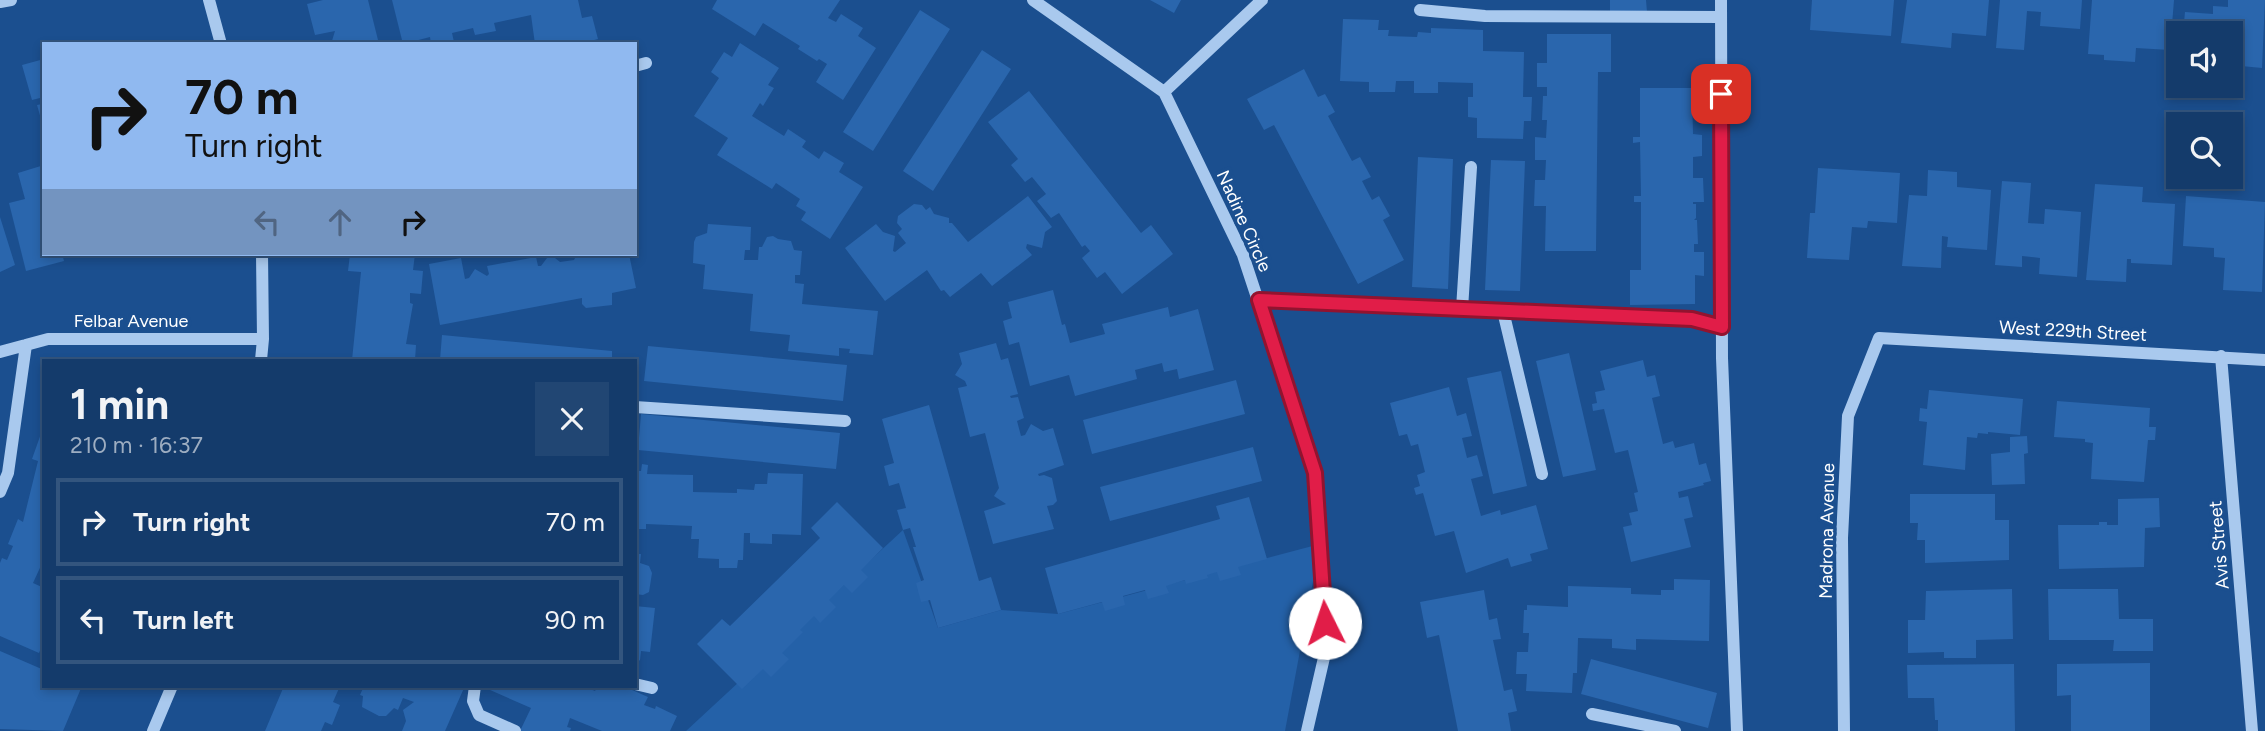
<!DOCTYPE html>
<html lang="en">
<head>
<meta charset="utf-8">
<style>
	body { margin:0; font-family:Figtree,sans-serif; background:#214673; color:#f1f3f6; height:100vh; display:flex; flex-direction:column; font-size:26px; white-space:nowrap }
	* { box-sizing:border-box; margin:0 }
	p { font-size:23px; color:#9dadc1 }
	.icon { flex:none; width:38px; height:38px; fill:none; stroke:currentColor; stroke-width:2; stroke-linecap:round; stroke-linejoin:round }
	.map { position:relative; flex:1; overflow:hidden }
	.side { position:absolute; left:42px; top:359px; width:595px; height:329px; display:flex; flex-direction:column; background:#143b6b; border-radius:0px; box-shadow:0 4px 10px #0003,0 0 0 2px #33557e }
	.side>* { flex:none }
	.top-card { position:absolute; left:42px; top:42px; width:595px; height:214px; border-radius:0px; box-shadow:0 4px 10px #0003,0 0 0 2px #33557e; background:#90b9f0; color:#111; overflow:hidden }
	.controls { position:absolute; left:2166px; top:21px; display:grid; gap:14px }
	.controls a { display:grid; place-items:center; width:77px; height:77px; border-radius:0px; background:#143b6b; box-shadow:0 4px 10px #0003,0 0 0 2px #33557e; font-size:35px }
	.pin { position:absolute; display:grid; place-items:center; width:60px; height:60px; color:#fff; margin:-30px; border-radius:14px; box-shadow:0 4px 10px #0006 }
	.me { position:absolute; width:77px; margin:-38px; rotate:356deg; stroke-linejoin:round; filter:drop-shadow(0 0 5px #0008) }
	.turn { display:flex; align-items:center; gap:24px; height:147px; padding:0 28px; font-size:32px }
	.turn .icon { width:91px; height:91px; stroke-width:2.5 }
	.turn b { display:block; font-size:49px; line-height:60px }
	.lanes { display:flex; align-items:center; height:66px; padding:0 28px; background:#0003; justify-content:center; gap:35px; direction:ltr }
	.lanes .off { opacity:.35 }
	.round { display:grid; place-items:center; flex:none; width:74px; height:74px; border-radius:0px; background:#214673 }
	.headline { display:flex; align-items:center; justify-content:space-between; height:119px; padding:0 28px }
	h1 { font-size:42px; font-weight:700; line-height:52px }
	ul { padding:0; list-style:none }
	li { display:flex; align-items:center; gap:21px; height:88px; margin:0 14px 10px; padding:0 14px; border:4px solid #33557e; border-radius:0px }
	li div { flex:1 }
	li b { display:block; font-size:26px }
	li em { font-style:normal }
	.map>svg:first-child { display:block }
</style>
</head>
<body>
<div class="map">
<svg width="2265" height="731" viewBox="0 0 2265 731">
	<rect width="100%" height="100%" fill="#1b4f8f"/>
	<!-- green -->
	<path fill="#2461a8" d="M903,530L938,628L1001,610L1058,614L1320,544L1285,731H686Z"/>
	<!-- building -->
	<path fill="#2a66ad" d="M323,0H368L379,44H331L335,31L315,35L307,4Z
		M392,0H578L582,18L592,16L598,39L587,42V44H535L531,15L494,23L496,31L475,35L473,28L452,33L454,42L431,44L430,37L403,44Z
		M717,0H840L828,18L836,22L841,14L863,28L858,36L876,48L843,100L816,82L827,64L819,59L817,61L798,49L800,46L763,23L755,36L712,9Z
		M1150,0H1181L1174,13Z
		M1610,0H1646L1647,12H1610Z
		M1812,0H1894L1891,36L1810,30Z
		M1907,0H1989L1986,36L1952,33L1951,48L1901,43Z
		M2000,0H2082L2080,29L2040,26L2041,12L2027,11L2024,50L1996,48Z
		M2092,0H2174L2170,50L2136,48L2135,62L2104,60V55L2088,54Z
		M2228,0H2265L2262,68L2231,65V33H2183L2185,12L2213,14V6L2228,7Z
		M920,10L950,29L873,151L843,132Z
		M1343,19L1379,20L1378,30H1389L1388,36L1417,37L1418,32L1431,33V28L1483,30V51L1524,52L1523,97H1532L1531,121H1524L1523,139L1477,138V118L1468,117V97H1473V83L1438,82V93H1414V81H1396L1395,92H1369V82L1340,81Z
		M1547,34H1611V72H1598L1596,251H1545L1546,206H1534L1535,180H1545L1546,160H1535V137L1546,138L1547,120H1542L1543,96H1547V87H1537V63H1547Z
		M740,43L779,68L768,85L774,88L763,106L760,103L752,116L784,136L788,129L806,141L802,147L819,159L824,151L844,163L839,172L863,187L830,239L801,220L806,212L796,206L800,199L776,183L772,189L717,155L728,138L694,116L719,78L711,72L724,52L732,57Z
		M982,50L1011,69L933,191L903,171Z
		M44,59V126H43L37,105L42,104L40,98L32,100L22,65Z
		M1304,69L1318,97L1325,94L1335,112L1328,116L1352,161L1360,157L1371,177L1362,181L1372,200L1379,196L1390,216L1383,220L1404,260L1358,284L1274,125L1264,130L1247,99Z
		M1640,88H1692L1693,134L1702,135V156L1693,157V178H1703L1704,202H1693V204H1696V218L1694,220H1697L1698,244H1694V252H1704V276L1695,275V304L1630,305V270H1641V202H1634V196H1641L1640,142L1633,143V137H1640Z
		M1029,91L1141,233L1151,225L1173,254L1122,294L1105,272L1097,278L1082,258L1090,251L1085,245L1082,247L1059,213L1051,218L1037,201L1046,194L1032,177L1025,182L1011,165L1018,159L988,122Z
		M1418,157L1453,159L1448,289L1412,287Z
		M1491,160L1525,161L1520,291L1485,290Z
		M44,165V254H62L64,261L26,271L9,203L25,199L18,173Z
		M1818,168L1900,173L1897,223L1868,221L1867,228L1852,227L1849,260L1807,258L1810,213H1815Z
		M1928,170L1957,172V187L1991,190L1987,250L1947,247L1948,237L1942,236L1941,268L1902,266L1909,195L1927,196Z
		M2002,181L2031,183L2028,223L2044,224L2045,209L2081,212L2077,277L2039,274L2040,258L2022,256V267L1995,265Z
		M2095,184L2143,187L2142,202L2175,204L2172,265L2131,263V259H2127L2126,282L2086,280Z
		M1028,196L1052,227L1045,232L1042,248L1027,244L1026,248L1032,255L992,286L981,273L950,297L944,290L941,291L927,270L885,301L845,248L876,224L883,232L895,236L893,251L895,252L906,243L898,233L902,229L897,223L898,216L914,204L922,205L926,210L930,207L934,214L949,218V223H952L968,242Z
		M2186,196L2265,202L2262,292L2223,290L2225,258L2214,257V248L2183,246Z
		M0,217L15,265L0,272Z
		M708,224L751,227L750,250H745L744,260H758L759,247H762L767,237L773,236L778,239L791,241L794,250L802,251L800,275H795V283L804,284L802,304L878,311L873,355L849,353L850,349L839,348V356L788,351L790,335L750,331L753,294L703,289L705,265L693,263L694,242L696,237L707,233Z
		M350,254H415L413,270L423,271L421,294L410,293V303L413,304L406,344L416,345L415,360H352L361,272L348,271Z
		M550,254L560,262L574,260L577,254L593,256L594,254H629L636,288L612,293V305L586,308L582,304V298L440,325L429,264L461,258L465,279L469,278L475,269L487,276L489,274L487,266L536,257L538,266H541Z
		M1053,290L1062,325L1065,324L1070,343L1105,334L1102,324L1168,307L1170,317L1198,309L1214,370L1179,379L1177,369L1164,372L1162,363L1135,370L1137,379L1075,396L1069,375L1030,386L1019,342L1009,345L1003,321L1012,318L1008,302Z
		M442,335L612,351V360H440Z
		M996,343L1001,360L1008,358L1018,394L1010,396L1011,398L1018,397L1024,418L1017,421L1021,436L1025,435L1031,424L1043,431L1053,428L1064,465L1038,474L1039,476L1044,475L1052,478L1053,483L1057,501L1053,505L1047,506L1054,529L993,544L984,511L1006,504L994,496L999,488L985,433L970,437L958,388L967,386L965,381L955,375L962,364L959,353Z
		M648,346L847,365L843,401L644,381Z
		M1569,353L1596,470L1563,477L1536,361Z
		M1643,360L1647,377L1655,375L1660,396L1652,398L1663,444L1673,441L1675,448L1694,443L1699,465L1706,463L1711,481L1703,483L1704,485L1678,492L1679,498L1688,496L1693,517L1684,519L1691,547L1631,562L1623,527L1632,525L1629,513L1638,511L1634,493L1638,492L1628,450L1615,453L1604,409L1593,411L1592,404L1597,403L1595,392L1605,390L1600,371Z
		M1501,371L1527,486L1493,494L1467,378Z
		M1236,380L1245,414L1092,454L1083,420Z
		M1449,387L1457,416L1466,413L1472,436L1462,438L1467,458L1477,455L1483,476L1471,479L1481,516L1500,510L1501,515L1536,505L1548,549L1530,554L1532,561L1511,567L1508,558L1466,573L1454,531L1435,536L1423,493L1416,495L1414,488L1420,486L1417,475L1425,472L1418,444L1411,446L1407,434L1399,436L1390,403Z
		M1929,390L2023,399L2020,435L1988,432V434L1978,433L1977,438L1967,437L1965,470L1923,465L1927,422L1919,421L1920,408L1927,409Z
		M2057,401L2150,408L2149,427H2156L2155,440H2148L2144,482L2091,479L2093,443L2085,442V439L2054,437Z
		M929,405L979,581L991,577L1001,610L938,628L930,600L921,602L916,583L924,580L913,547H916L910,528L903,530L897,510L906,508L899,483L889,486L884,466L894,463L882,419Z
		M641,414L840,433L836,469L638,450Z
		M43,428L44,559L33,583L44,588V649L41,648L39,653L0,636V563L2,558L7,560L13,546L8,544L18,519L23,522L38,461L32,459Z
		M2027,436L2028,453L2024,454L2025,484L1992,485L1991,454L2010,452V437Z
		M1253,447L1262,481L1110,521L1100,487Z
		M642,464L648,465L647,474L693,475V492L737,493V489L754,490L755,484H767L768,473L803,474L801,535L772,534V544L750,543V533H744L743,560H738L737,568H719V559L698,558L699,539H691L692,526L646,524V529H635V471H641Z
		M1910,494H1995V520H2009V560L1925,563V540H1917L1918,523H1910Z
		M1249,497L1267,559L1238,567L1241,575L1220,581L1217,572L1207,575L1208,578L1186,584L1185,580L1166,586L1169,593L1148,599L1145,590L1123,596L1125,605L1105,611L1102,602L1058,614L1045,568L1220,519L1216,506Z
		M2159,498L2160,527L2145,528L2144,567L2059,569L2058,525H2099V522H2107V525H2118V499Z
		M837,502L883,548L861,570L868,577L852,593L844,585L829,600L836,607L820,623L814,616L800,630L803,632L782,653L789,659L771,677L763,669L742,689L697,644L722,619L730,626L820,538L811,528Z
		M635,554H641L640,563L649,566L652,573L649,592L643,595L635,594Z
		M1674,579L1710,580L1709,641L1636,639V650L1612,648V639L1578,638L1577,673H1573L1572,693L1526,691L1527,674H1516L1517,652H1528L1529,633H1523L1524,610H1527V605L1568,607V586L1631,588V594L1661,595V590H1674Z
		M2012,589L2013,639L1976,640V658H1944V652L1908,653V620H1925L1926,591Z
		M2048,589H2118L2119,619H2153V651H2113L2114,640H2049Z
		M1484,590L1489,620L1497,618L1501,639L1493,640L1504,691L1512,689L1517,711L1508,713L1511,731H1458L1439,635L1427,638L1420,602Z
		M635,606L655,608L650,652L641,651L640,660L635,664Z
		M0,651L44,670V686H82L63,731L0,729Z
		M1591,659L1717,693L1708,728L1581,694Z
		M2150,663V731H2071V695L2057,696V664Z
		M2014,664L2015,731H1938V720H1935L1934,698H1908L1907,665Z
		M284,686H340L333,702L340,705L332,725L325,722L321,731H265Z
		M364,686H460L464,688L445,731H402L406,721L403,710L414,702L403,698L398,710L394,708L386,716H379L362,707L363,696L360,695Z
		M481,686H583L595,691L598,686H623L648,697L644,705L655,709L656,706L677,716L670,731H602L570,718L567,727L571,728L570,731H520L531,708Z"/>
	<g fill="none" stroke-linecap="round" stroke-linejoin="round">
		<!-- minor -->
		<path stroke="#a9c9ee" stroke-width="12" d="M209,0L221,44
			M1033,0L1164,92L1243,255L1315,473L1326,649L1307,731
			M1721,0L1722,358L1737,731
			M0,2L11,0
			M1420,10L1485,16L1721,17
			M635,66L646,63
			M1164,92L1262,0
			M1259,300L1692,319L1722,327
			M1462,309L1471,167
			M1503,311L1542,474
			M0,352L48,339H263
			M2221,356L2252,731
			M261,360L263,339L262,254
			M635,407L845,421
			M0,492L8,473L26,345
			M635,684L652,688
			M475,686L473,701L479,715L515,731
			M1592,714L1675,731
			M153,731L172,686
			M1844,731L1842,538L1848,416L1879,338L2265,360"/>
	</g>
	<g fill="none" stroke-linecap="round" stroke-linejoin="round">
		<!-- route casing -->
		<g stroke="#92132f" stroke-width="18">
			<path id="route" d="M1325,623L1315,473L1259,300L1692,319L1722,327L1721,94"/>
		</g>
		<!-- route -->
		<use href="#route" stroke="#e11d48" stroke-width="12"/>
	</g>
	<g text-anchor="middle" stroke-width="7" stroke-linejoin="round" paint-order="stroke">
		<!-- street labels -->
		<g font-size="18" fill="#fff" stroke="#1b4f8f">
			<text transform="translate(1244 221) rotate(66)" y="6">Nadine Circle</text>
			<text x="131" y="327">Felbar Avenue</text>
			<text transform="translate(2073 331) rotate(3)" y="6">West 229th Street</text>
			<text transform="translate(1827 531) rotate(-89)" y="6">Madrona Avenue</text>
			<text transform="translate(2219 545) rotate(-95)" y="6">Avis Street</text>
		</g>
	</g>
</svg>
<div class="controls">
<a><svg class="icon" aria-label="sound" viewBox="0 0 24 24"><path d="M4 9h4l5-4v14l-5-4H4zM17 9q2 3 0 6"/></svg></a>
<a><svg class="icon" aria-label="search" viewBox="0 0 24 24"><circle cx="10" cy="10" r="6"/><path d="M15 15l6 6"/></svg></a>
</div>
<div class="pin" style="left:1721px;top:94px;background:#d93025"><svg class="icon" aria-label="arrive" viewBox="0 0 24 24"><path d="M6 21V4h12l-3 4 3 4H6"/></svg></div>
<svg class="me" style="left:1325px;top:623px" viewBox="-20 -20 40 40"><circle r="19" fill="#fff"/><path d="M0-13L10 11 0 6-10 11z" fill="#e11d48"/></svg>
<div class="top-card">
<div class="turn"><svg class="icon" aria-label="right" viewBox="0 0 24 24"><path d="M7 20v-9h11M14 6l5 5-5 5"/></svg><div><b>70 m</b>Turn right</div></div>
<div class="lanes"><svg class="icon off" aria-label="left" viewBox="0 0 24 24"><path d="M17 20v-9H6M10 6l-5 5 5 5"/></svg><svg class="icon off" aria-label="ahead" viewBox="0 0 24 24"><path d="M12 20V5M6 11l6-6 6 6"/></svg><svg class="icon" aria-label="right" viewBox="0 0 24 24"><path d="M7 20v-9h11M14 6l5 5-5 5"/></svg></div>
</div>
<section class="side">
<div class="headline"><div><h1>1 min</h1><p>210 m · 16:37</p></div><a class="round"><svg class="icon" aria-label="close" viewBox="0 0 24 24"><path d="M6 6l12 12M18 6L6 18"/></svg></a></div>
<ul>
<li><svg class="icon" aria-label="right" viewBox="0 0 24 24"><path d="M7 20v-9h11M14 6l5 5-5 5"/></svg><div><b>Turn right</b></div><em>70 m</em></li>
<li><svg class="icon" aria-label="left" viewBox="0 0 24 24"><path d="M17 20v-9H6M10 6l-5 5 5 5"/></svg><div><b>Turn left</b></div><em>90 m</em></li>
</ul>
</section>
</div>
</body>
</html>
